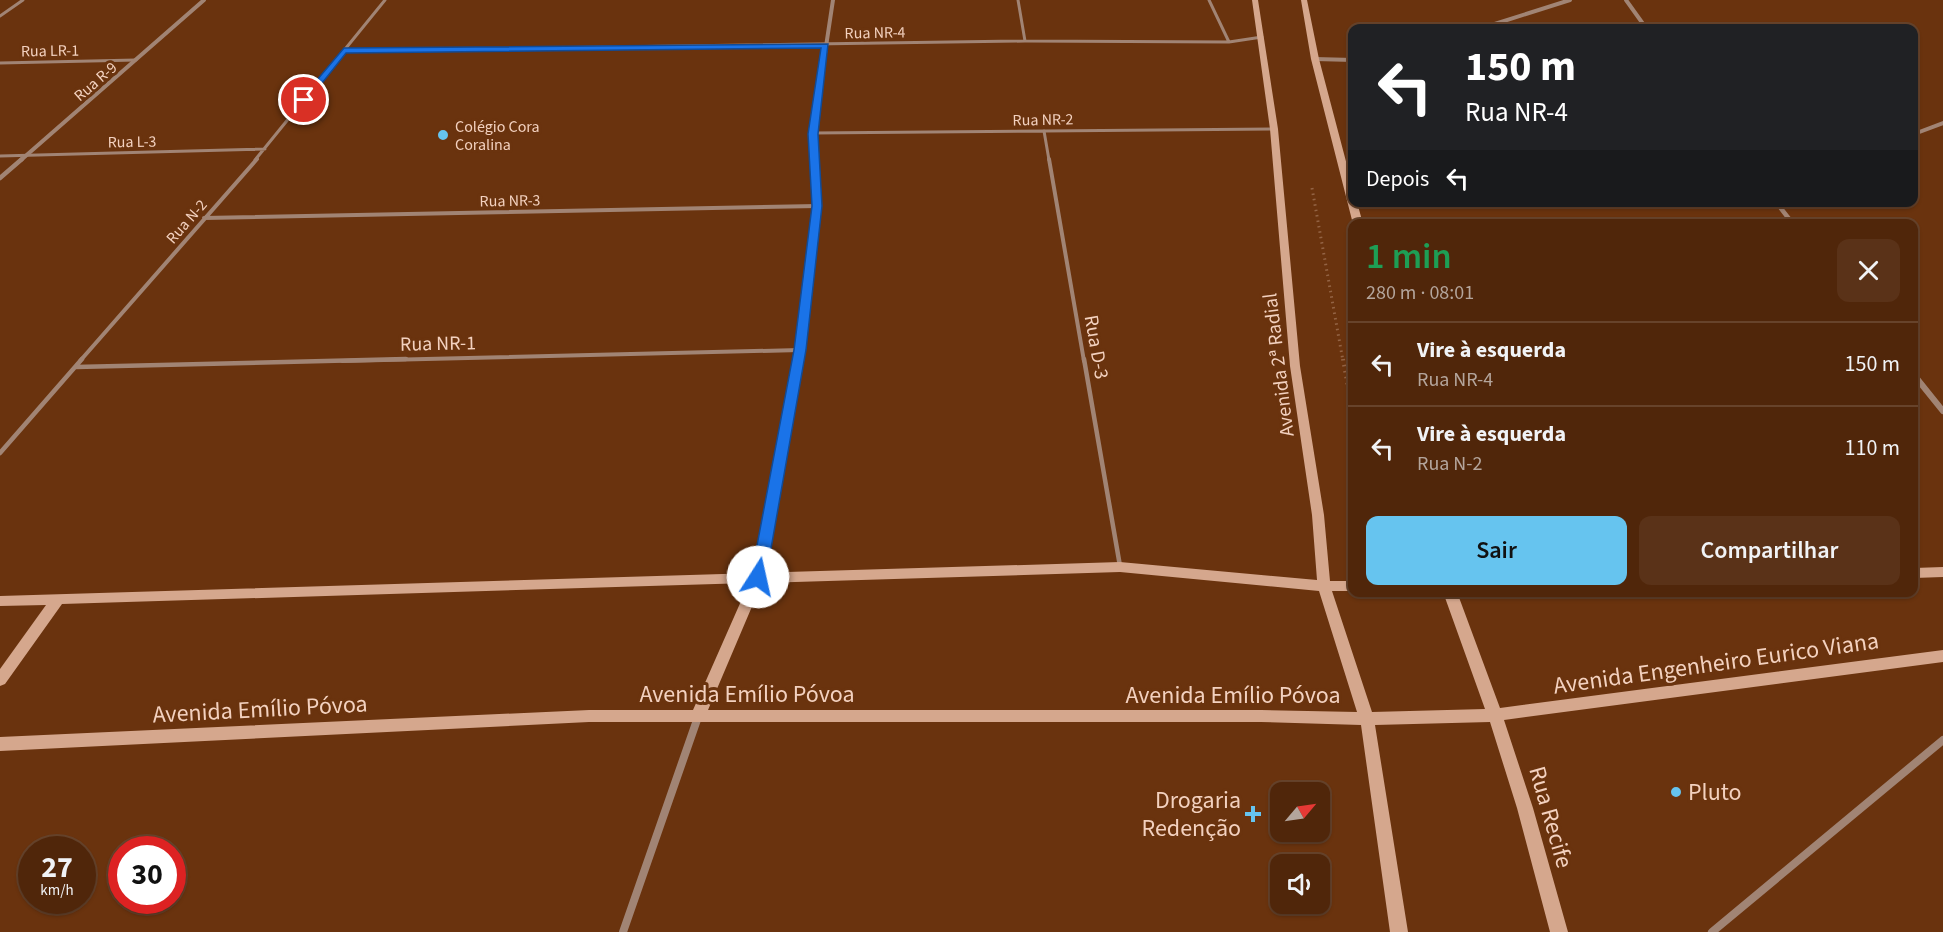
<!DOCTYPE html>
<html lang="pt">
<head>
<meta charset="utf-8">
<style>
	body { margin:0; font-family:"Source Sans 3",sans-serif; background:#5a3218; color:#f1f3f6; height:100vh; display:flex; flex-direction:column; font-size:22px; white-space:nowrap }
	* { box-sizing:border-box; margin:0 }
	p { font-size:20px; color:#b4a59c }
	.icon { flex:none; width:33px; height:33px; fill:none; stroke:currentColor; stroke-width:2; stroke-linecap:round; stroke-linejoin:round }
	.map { position:relative; flex:1; overflow:hidden }
	.side { position:absolute; left:1348px; top:219px; width:570px; height:378px; display:flex; flex-direction:column; background:#50260a; border-radius:12px; box-shadow:0 2px 4px #0004,0 0 0 2px #67432b }
	.side>* { flex:none }
	.banner { position:absolute; left:1348px; top:24px; width:570px; height:183px; border-radius:12px; box-shadow:0 2px 4px #0004,0 0 0 2px #67432b; background:#202124; color:#fff; overflow:hidden }
	.needle { width:39px; rotate:61deg }
	.controls { position:absolute; left:1270px; top:782px; display:grid; gap:12px }
	.controls a { display:grid; place-items:center; width:60px; height:60px; border-radius:12px; background:#50260a; box-shadow:0 2px 4px #0004,0 0 0 2px #67432b; font-size:30px }
	.speed { position:absolute; left:18px; top:836px; display:flex; gap:12px; font-size:30px; font-weight:700; text-align:center }
	.speed>* { display:grid; place-content:center; width:78px; height:78px; border-radius:50%; background:#50260a; box-shadow:0 2px 4px #0004,0 0 0 2px #67432b; line-height:1 }
	.speed small { font-size:15px; font-weight:400 }
	.speed .limit { border:9px solid #d22; background:#fff; color:#111 }
	.pin { position:absolute; display:grid; place-items:center; width:51px; height:51px; color:#fff; margin:-26px; border:3px solid #fff; border-radius:50%; box-shadow:0 2px 6px #0007 }
	.me { position:absolute; width:66px; margin:-33px; rotate:10deg; stroke-linejoin:round; filter:drop-shadow(0 0 4px #0008) }
	.turn { display:flex; align-items:center; gap:21px; height:126px; padding:0 18px; font-size:27px }
	.turn .icon { width:78px; height:78px; stroke-width:2.5 }
	.turn b { display:block; font-size:42px; line-height:51px }
	.then { display:flex; align-items:center; height:57px; padding:0 18px; background:#0003; gap:12px; font-size:22px }
	.round { display:grid; place-items:center; flex:none; width:63px; height:63px; border-radius:12px; background:#5a3218 }
	.headline { display:flex; align-items:center; justify-content:space-between; height:102px; padding:0 18px }
	h1 { font-size:36px; font-weight:600; line-height:45px; color:#1e9e55 }
	.action { display:flex; gap:12px; margin-top:auto; padding:12px 18px }
	.action a { flex:1; height:69px; border-radius:12px; background:#66c4ef; color:#111; font-size:24px; font-weight:600; line-height:69px; text-align:center }
	.action a+a { background:#5a3218; color:#f1f3f6 }
	ul { padding:0; list-style:none }
	li { display:flex; align-items:center; gap:18px; height:84px; padding:0 18px; border-top:2px solid #67432b }
	li div { flex:1 }
	li b { display:block; font-size:22px }
	li em { font-style:normal }
	.map>svg:first-child { display:block }
</style>
</head>
<body>
<div class="map">
<svg width="1943" height="932" viewBox="0 0 1943 932">
	<rect width="100%" height="100%" fill="#6a330e"/>
	<g fill="none" stroke-linecap="round" stroke-linejoin="round">
		<!-- path-far1 -->
		<path stroke="#936344" stroke-width="3" stroke-dasharray="1.5 4" stroke-linecap="butt" d="M1312,188L1343,361"/>
		<!-- path -->
		<path stroke="#936344" stroke-width="4" stroke-dasharray="1.5 4.5" stroke-linecap="butt" d="M1343,359L1353,415"/>
		<!-- service-far2 -->
		<path stroke="#a18474" stroke-width="3" d="M1018,0L1025,41
			M1209,0L1229,42
			M0,16L23,0
			M344,51L1025,41L1229,42L1262,37
			M0,63L136,60
			M1044,131L1049,160
			M813,133L1274,129
			M0,156L265,149
			M255,160L385,0"/>
		<!-- service-far1 -->
		<path stroke="#a18474" stroke-width="4" d="M1049,159L1084,361
			M204,218L817,206
			M80,361L257,159
			M342,361L800,350"/>
		<!-- service -->
		<path stroke="#a18474" stroke-width="4.5" d="M1084,359L1120,566
			M76,367L406,359
			M0,453L82,359"/>
		<!-- minor-far3 -->
		<path stroke="#a18474" stroke-width="4" d="M1626,0L1646,28
			M1482,28L1570,0
			M1315,59L1353,60
			M1914,134L1943,123
			M21,160L204,0
			M814,160L813,133L833,0"/>
		<!-- minor-far2 -->
		<path stroke="#a18474" stroke-width="4.5" d="M0,178L22,159
			M1776,202L1793,224
			M798,361L817,206L814,159"/>
		<!-- minor-far1 -->
		<path stroke="#a18474" stroke-width="6" d="M1914,375L1943,411
			M758,577L798,359"/>
		<!-- minor -->
		<path stroke="#a18474" stroke-width="8" d="M623,932L698,717
			M1712,932L1943,740"/>
		<!-- secondary -->
		<path fill="#d5a78d" fill-rule="evenodd" d="M1252,0H1258L1278,129L1300,366L1324,515L1330,581H1353V591H1332L1372,712L1485,709L1443,592H1457L1500,708L1943,650V662L1504,720L1533,808L1568,932H1550L1517,808L1490,722L1375,725L1408,932H1390L1361,725L1261,722H589L0,751V737L589,710H693L749,583L62,604L5,684L0,686V669L46,605L0,606V596L1120,562L1317,580L1312,515L1290,366L1270,129ZM1120,572L1319,591L1357,712L1261,710H708L762,583Z
			M1301,0H1307L1319,59L1353,188V202H1357L1363,224H1353L1311,59Z
			M1943,567V577L1914,578V568Z"/>
	</g>
	<!-- route -->
	<path fill="#1a73e8" stroke="#114b97" stroke-width="1.5" d="M828,44L818,134L822,206L806,350L766,577L764,581H753L751,577L794,350L812,206L808,134L821,48L346,53L307,102L300,100L344,48Z"/>
	<!-- markers -->
	<g fill="#66c4ef" stroke="#6a330e" stroke-width="2">
		<circle cx="443" cy="135" r="6"/>
		<circle cx="1676" cy="792" r="6"/>
		<path d="M1250 805h6v6h6v6h-6v6h-6v-6h-6v-6h6z"/>
	</g>
	<g text-anchor="middle" stroke-width="6" stroke-linejoin="round" paint-order="stroke">
		<!-- far-street labels -->
		<g font-size="16" fill="#f3d1bf" stroke="#6a330e">
			<text transform="translate(875 32) rotate(-1)" y="6">Rua NR-4</text>
			<text transform="translate(50 50) rotate(-1)" y="6">Rua LR-1</text>
			<text transform="translate(95 81) rotate(-41)" y="6">Rua R-9</text>
			<text transform="translate(1043 119) rotate(-1)" y="6">Rua NR-2</text>
			<text transform="translate(132 141) rotate(-1)" y="6">Rua L-3</text>
			<text transform="translate(510 200) rotate(-1)" y="6">Rua NR-3</text>
			<text transform="translate(186 221) rotate(-49)" y="6">Rua N-2</text>
		</g>
		<!-- far-poi labels -->
		<g font-size="16" fill="#f3d1bf" stroke="#6a330e" text-anchor="start">
			<text x="455" y="132">Colégio Cora<tspan x="455" dy="18">Coralina</tspan></text>
		</g>
		<!-- street labels -->
		<g font-size="20" fill="#f3d1bf" stroke="#6a330e">
			<text transform="translate(438 343) rotate(-1)" y="7">Rua NR-1</text>
			<text transform="translate(1097 347) rotate(80)" y="7">Rua D-3</text>
			<text transform="translate(1278 365) rotate(-97)" y="7">Avenida 2ª Radial</text>
		</g>
		<!-- near-street labels -->
		<g font-size="24" fill="#f3d1bf" stroke="#6a330e">
			<text transform="translate(1716 663) rotate(-8)" y="8">Avenida Engenheiro Eurico Viana</text>
			<text x="747" y="702">Avenida Emílio Póvoa</text>
			<text x="1233" y="703">Avenida Emílio Póvoa</text>
			<text transform="translate(260 709) rotate(-3)" y="8">Avenida Emílio Póvoa</text>
			<text transform="translate(1551 817) rotate(74)" y="8">Rua Recife</text>
		</g>
		<!-- near-poi labels -->
		<g font-size="24" fill="#f3d1bf" stroke="#6a330e" text-anchor="start">
			<text x="1688" y="800">Pluto</text>
			<text x="1241" y="808" text-anchor="end">Drogaria<tspan x="1241" dy="28">Redenção</tspan></text>
		</g>
	</g>
</svg>
<div class="controls">
<a><svg class="needle" viewBox="-14 -14 28 28"><path d="M0-13l5 13h-10z" fill="#e53935"/><path d="M0 13l5-13h-10z" fill="#b4a59c"/></svg></a>
<a><svg class="icon" aria-label="sound" viewBox="0 0 24 24"><path d="M4 9h4l5-4v14l-5-4H4zM17 9q2 3 0 6"/></svg></a>
</div>
<div class="speed"><div>27<small>km/h</small></div><div class="limit">30</div></div>
<div class="pin" style="left:304px;top:100px;background:#d93025"><svg class="icon" aria-label="arrive" viewBox="0 0 24 24"><path d="M6 21V4h12l-3 4 3 4H6"/></svg></div>
<svg class="me" style="left:758px;top:577px" viewBox="-20 -20 40 40"><circle r="19" fill="#fff"/><path d="M0-13L10 11 0 6-10 11z" fill="#1a73e8"/></svg>
<div class="banner">
<div class="turn"><svg class="icon" aria-label="left" viewBox="0 0 24 24"><path d="M17 20v-9H6M10 6l-5 5 5 5"/></svg><div><b>150 m</b>Rua NR-4</div></div>
<div class="then">Depois<svg class="icon" aria-label="left" viewBox="0 0 24 24"><path d="M17 20v-9H6M10 6l-5 5 5 5"/></svg></div>
</div>
<section class="side">
<div class="headline"><div><h1>1 min</h1><p>280 m · 08:01</p></div><a class="round"><svg class="icon" aria-label="close" viewBox="0 0 24 24"><path d="M6 6l12 12M18 6L6 18"/></svg></a></div>
<ul>
<li><svg class="icon" aria-label="left" viewBox="0 0 24 24"><path d="M17 20v-9H6M10 6l-5 5 5 5"/></svg><div><b>Vire à esquerda</b><p>Rua NR-4</p></div><em>150 m</em></li>
<li><svg class="icon" aria-label="left" viewBox="0 0 24 24"><path d="M17 20v-9H6M10 6l-5 5 5 5"/></svg><div><b>Vire à esquerda</b><p>Rua N-2</p></div><em>110 m</em></li>
</ul>
<div class="action"><a>Sair</a><a>Compartilhar</a></div>
</section>
</div>
</body>
</html>
